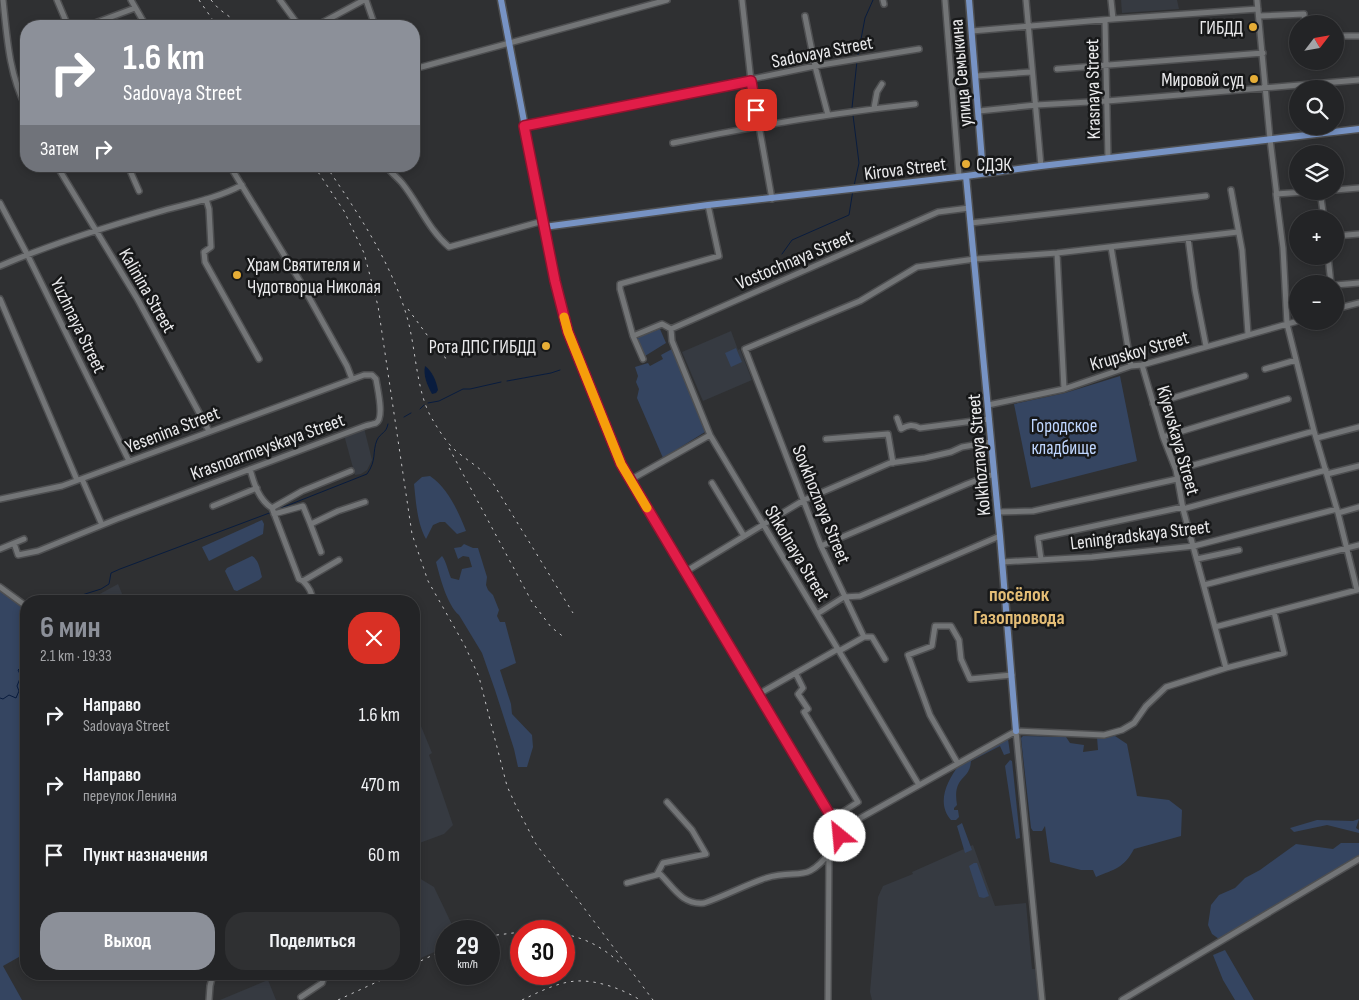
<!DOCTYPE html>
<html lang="ru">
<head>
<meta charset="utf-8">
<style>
	body { margin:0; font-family:"Sofia Sans Condensed",sans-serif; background:#2f3032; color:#f1f3f6; height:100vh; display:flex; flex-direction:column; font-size:19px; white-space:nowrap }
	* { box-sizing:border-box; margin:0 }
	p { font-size:16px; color:#a3a4a7 }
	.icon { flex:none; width:28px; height:28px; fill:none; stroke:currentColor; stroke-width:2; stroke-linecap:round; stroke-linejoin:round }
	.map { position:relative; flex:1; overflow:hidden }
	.drawer { position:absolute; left:20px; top:595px; width:400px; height:385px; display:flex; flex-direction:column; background:#232426; border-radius:20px; box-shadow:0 2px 8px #0003,0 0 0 1px #404143 }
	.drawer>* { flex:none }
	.top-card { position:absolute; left:20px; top:20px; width:400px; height:152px; border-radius:20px; box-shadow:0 2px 8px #0003,0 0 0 1px #404143; background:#8c9099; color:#fff; overflow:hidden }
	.needle { width:32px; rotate:59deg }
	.fabs { position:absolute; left:1289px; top:15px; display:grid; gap:10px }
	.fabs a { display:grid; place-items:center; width:55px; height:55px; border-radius:50%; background:#232426; box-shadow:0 2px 8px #0003,0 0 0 1px #404143; font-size:25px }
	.speed { position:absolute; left:435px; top:920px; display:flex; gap:10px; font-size:25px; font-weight:700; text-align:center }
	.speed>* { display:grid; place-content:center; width:65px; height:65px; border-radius:50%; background:#232426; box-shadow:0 2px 8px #0003,0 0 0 1px #404143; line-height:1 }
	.speed small { font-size:12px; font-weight:400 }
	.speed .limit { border:8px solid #d22; background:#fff; color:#111 }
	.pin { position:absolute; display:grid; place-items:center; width:42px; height:42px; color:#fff; margin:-21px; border-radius:10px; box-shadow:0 2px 8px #0006 }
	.me { position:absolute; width:55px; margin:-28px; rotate:332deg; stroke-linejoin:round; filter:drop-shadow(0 0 4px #0008) }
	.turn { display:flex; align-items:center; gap:18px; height:105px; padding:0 20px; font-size:22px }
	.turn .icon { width:65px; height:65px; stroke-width:2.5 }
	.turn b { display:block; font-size:35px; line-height:42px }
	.then { display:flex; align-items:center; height:48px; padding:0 20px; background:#0003; gap:10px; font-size:19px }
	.round { display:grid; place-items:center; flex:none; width:52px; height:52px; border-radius:20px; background:#2f3032 }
	.headline { display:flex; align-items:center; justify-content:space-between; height:85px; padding:0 20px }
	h1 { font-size:30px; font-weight:700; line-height:38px; color:#8c9099 }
	.cta { display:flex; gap:10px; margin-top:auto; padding:10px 20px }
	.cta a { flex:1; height:58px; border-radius:20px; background:#8c9099; color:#fff; font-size:20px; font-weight:700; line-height:58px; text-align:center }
	.cta a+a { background:#2f3032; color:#f1f3f6 }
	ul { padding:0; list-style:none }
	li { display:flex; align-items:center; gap:15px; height:70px; padding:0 20px }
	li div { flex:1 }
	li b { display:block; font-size:19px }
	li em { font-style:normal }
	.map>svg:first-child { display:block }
</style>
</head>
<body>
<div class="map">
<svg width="1359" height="1000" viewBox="0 0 1359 1000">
	<rect width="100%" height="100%" fill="#2f3032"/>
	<!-- built -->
	<path fill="#363a41" d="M1121,0H1177L1179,9L1122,13Z
		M731,331L738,350L740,349L752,380L703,401L682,352Z
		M364,428L372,460L367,470L361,474L355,475L344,435Z
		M118,584L125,601H87Z
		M414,709L432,753L429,755L453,825L444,834L414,845Z
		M973,845L995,906L1026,903L1032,969H1035L1039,1000H872L870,992L878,897L883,886L913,874L912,872Z
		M419,878L434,887L455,931H446V947L414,961V880Z
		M268,980L276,1000H220Z"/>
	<!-- green -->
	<path fill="#354561" d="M660,329L666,343L645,356L636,338Z
		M736,348L742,362L731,367L725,353Z
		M672,349L705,432L663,458L637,398L639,389L636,382L638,376L635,367L648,363L650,366L663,359L661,355Z
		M1120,376L1137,461L1031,488L1014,404L1065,393Z
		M430,476C448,488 458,511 466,531L457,534L445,522H440L433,525L426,539C417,523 416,502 414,484L422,477Z
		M262,520L264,524L263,534L209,561L202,547Z
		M464,544L473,548H478L487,577L486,585L488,590L493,595L499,610L497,616L500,622H505L516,663L500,670L511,704L512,714L532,735L533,747L527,767H518L514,749L495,690L482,653L459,615C447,605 440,577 436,562L442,556C446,561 448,571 451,578L459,580L462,569L472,567L469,557L463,556L458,559L454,548L461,547Z
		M252,556C259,560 260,570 262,577L259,580L237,591L234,590L225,571L227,568Z
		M0,590L26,608V773L20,776L26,789V953L3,966L22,1000H0Z
		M1023,736L1066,737L1070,743L1084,745L1083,752L1098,750L1097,737L1115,736L1127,744L1137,796L1169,800L1182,810L1181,836L1134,849C1124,868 1115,869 1096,877L1093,870H1081L1050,862L1045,826L1042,831H1033L1031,828L1021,738Z
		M1006,739H1008L1010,753L1004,755L1000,746L971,761C970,774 965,774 959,783C955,790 956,798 957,805L954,808V810H958L959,817L956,820H951C936,803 947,781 959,765Z
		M1010,760L1012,761L1020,838L1016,839L1005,766Z
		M1359,819L1356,828L1359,830V833L1327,825L1294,832L1290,828L1317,820L1353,821Z
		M962,823L972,850L965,853L957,826Z
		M1341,843H1359V855L1219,939L1212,934L1208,925L1211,905L1219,895L1235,888L1245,878L1260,870L1296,844L1333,849Z
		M974,863H977L989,896L984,898L979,897L969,866Z
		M1225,950L1254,1000H1235L1223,980L1213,955Z"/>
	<!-- water -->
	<path fill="#091c3e" d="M425,366C432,371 436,380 438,390L436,393L432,394C427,385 423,375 425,366Z"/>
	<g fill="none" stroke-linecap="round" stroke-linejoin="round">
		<!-- stream -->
		<path stroke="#091c3e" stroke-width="1" d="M858,55L865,18L873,0
			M852,108L857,61
			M853,115L859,163L854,186
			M782,254L792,240L849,215L853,190
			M507,381L551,373L560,370
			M428,403L439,401L463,389H470L501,382
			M420,409L424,405
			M404,417L411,413
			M276,510L367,474C377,460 372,452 377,440C381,432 386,434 388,424
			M63,601L101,589L109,584L111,573L120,569L272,512
			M0,698L3,699L9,695L16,698L19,691L17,686L21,676L18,670L26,662"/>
		<!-- minor casing -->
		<g stroke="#4e4f51" stroke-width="8">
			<path id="minor" d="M3,0C7,37 9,74 26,107
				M57,0L68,26
				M131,0L146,26
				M280,0L299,26
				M366,0L375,26
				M742,0L751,81L772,199
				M883,0L884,4
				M945,0L959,176
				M1026,0L1041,166
				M1111,0L1113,19
				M1257,0L1270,139L1277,197
				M805,16L815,66L828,115
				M1259,16L1304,14L1305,24
				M1105,20L1108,158
				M87,26L135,8
				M316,26L364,0
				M972,31L1113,19L1258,9
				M1335,36H1359
				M414,69L667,0
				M1057,69L1263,53
				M976,76L1031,72
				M874,108L877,92L882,84
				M979,111L1036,105L1107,101L1359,80
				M524,126L815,66L919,49
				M673,143C753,126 834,113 915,104
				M57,166L138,300L209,431
				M128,166L139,191
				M230,166L300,281L347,366L352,379
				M386,166C391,173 397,177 402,183C419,204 428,229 449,247L543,221
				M1231,190L1242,250L1248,334
				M1335,190L1359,188
				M1320,191L1324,219
				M206,199L209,209L211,247L204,252L205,262L259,359
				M0,203L27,254L129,461
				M971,223L1206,196
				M544,227L555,281L569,332L621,464L839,830C841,839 836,844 831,851C805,885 800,868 766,878C745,885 725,896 704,903C682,905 674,888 660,874L627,883
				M1335,236L1359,234
				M1188,238L1195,290L1206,346
				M1111,247L1131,366
				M1057,253L1064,389
				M1328,256L1331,284
				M0,266C51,244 105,227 158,212C186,204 216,199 242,185
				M1335,285L1359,283
				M0,299L77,480
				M1335,309L1359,303
				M671,329L672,341L710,435L919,785
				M633,336L662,324L671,329L938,212L969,208
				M643,359L633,336L620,289V284L719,256L708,205
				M1142,365L1163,437L1176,470L1183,509L1226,668
				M1265,369L1296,360
				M1153,404L1245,376
				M988,405L1064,389L1131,366L1142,365L1298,321
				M897,418L901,429C908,425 913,424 920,428L989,419
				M1163,437L1288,399
				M1317,438L1359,427
				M826,439L888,434L893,463
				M250,469C254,484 259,500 272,508L299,579L303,581L339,560
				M1176,470L1314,431
				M1327,474L1359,466
				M82,479L102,525
				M630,480L710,435
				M712,483L744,536
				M0,499L62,486L364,375H372L376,379C377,387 385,418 376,423C374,424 368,425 365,426L117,519L38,551L18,555L14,543
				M213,506L257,488
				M272,508L302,491L351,471
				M1183,509L1326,470
				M998,512L1033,511L1177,479
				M1338,513L1359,507
				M274,514L303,506L310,523H313L338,511L365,502
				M310,523L321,552
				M821,546L967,484L994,474
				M0,549L24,539
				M1041,559L1038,538L1183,507
				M1197,559L1239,550
				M1002,562L1092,557L1194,546L1337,509
				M685,572L804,500L890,463L925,458L951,452L962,447L991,442
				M303,581C309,587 313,593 312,601
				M1204,585L1359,545
				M0,587L26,606
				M817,614L844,597L860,596L1000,536
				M1215,627L1357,590L1338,513L1314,431L1287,324L1283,248L1276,194L1319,191
				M839,651L864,637
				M885,659L872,637H864L821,546L745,349L860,301L917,267L975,259L1057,253L1238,232
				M796,674L803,688L798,694L808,709L804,712L858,802L841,813L827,811
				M757,695L838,649
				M1016,731L1104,735L1122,730L1134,723L1146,706L1166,687L1226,668L1284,653L1274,612
				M1016,731L1042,1000
				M957,762L930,715L908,655L932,646L935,626H951L959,640L961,659L970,679L1012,675
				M839,830L1016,731
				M657,874L663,863L706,854L692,830L667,802
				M301,997L322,983L325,974
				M209,1000L210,986L213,974
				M828,1000L829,853
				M1122,1000L1359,859"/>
		</g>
		<!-- major casing -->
		<g stroke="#4e4f51" stroke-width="9">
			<path id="major" d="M501,0L544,227L708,205L966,176L1041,166L1359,129
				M969,0L983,173
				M966,176L1000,536L1016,731"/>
		</g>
		<!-- minor -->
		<use href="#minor" stroke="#737577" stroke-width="5"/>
		<!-- major -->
		<use href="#major" stroke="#7793c4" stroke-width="6"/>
		<!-- rail -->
		<path stroke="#c4c4c6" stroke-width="1" stroke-dasharray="2.5 5" stroke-linecap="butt" d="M199,0L217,26
			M211,0L219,9L242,26
			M314,166L344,211L364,253L378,306L412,534L428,581L465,646L479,677L507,786L516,806L536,844L653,1000
			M326,166C358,213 391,262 407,317C416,348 416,390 431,417C438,429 446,442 456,451C468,461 481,468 491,480L573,613
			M408,309L441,354L448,360
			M449,448L532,602L551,627L565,638
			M525,931H555
			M564,934C588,939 604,948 622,965
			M489,936L521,932
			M414,964L446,949
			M338,1000L394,974
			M522,1000C539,992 558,982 577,981C597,980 623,989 640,1000"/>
	</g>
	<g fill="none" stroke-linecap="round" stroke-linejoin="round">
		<!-- route casing -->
		<g stroke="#92132f" stroke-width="12">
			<path id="route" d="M756,110L751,81L524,126L555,281L568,332L621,464L839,830L840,836"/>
		</g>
		<!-- route -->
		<use href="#route" stroke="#e11d48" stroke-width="9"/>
		<!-- slow -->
		<path stroke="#f59e0b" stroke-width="9" d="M564,317L568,332L621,464L647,508"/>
	</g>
	<!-- markers -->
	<g fill="#e6ad36" stroke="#171819" stroke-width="2">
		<circle cx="1253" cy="27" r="5"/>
		<circle cx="1254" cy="79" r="5"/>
		<circle cx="966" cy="164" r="5"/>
		<circle cx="237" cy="275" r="5"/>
		<circle cx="546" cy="346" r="5"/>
	</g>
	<g text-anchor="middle" stroke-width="5" stroke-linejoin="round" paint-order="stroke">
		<!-- poi labels -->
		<g font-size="19" fill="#eaeaec" stroke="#171819" text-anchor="end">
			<text x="1243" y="34">ГИБДД</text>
			<text x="1244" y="86">Мировой суд</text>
			<text x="976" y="171" text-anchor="start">СДЭК</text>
			<text x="247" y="271" text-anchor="start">Храм Святителя и<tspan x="247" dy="22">Чудотворца Николая</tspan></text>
			<text x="536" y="353">Рота ДПС ГИБДД</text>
		</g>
		<!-- street labels -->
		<g font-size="19" fill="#eaeaec" stroke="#171819">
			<text transform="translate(822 51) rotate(-11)" y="7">Sadovaya Street</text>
			<text transform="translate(960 73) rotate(-95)" y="7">улица Семыкина</text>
			<text transform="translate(1092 89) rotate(-91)" y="7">Krasnaya Street</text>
			<text transform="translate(905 168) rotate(-7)" y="7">Kirova Street</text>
			<text transform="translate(794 259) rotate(-23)" y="7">Vostochnaya Street</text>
			<text transform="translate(148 290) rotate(60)" y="7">Kalinina Street</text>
			<text transform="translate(79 325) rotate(64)" y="7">Yuzhnaya Street</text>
			<text transform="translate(1139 350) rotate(-16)" y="7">Krupskoy Street</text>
			<text transform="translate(172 429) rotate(-21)" y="7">Yesenina Street</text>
			<text transform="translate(1179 440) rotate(74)" y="7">Kiyevskaya Street</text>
			<text transform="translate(267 446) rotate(-20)" y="7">Krasnoarmeyskaya Street</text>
			<text transform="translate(978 455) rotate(-95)" y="7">Kolkhoznaya Street</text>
			<text transform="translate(822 504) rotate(68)" y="7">Sovkhoznaya Street</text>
			<text transform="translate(1140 534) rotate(-7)" y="7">Leningradskaya Street</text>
			<text transform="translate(798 553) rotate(59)" y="7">Shkolnaya Street</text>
		</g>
		<!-- park labels -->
		<g font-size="19" fill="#bfd6fe" stroke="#171819">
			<text x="1064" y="432">Городское<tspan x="1064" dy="22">кладбище</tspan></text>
		</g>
		<!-- neighbourhood labels -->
		<g font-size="20" font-weight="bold" fill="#e4bd76" stroke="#171819">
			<text x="1019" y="601">посёлок<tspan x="1019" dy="23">Газопровода</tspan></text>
		</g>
	</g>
</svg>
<div class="fabs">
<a><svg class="needle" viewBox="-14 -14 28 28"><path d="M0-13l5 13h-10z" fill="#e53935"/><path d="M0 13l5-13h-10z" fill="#a3a4a7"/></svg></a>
<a><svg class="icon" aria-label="search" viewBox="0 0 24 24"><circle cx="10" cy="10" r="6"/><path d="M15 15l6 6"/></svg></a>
<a><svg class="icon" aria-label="layers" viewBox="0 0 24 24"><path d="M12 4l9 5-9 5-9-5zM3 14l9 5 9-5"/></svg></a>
<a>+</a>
<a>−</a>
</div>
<div class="speed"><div>29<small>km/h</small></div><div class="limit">30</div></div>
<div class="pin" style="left:756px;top:110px;background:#d93025"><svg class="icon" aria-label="arrive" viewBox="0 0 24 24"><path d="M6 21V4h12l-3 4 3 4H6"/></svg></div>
<svg class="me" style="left:840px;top:836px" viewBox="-20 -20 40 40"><circle r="19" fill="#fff"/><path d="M0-13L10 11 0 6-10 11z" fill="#e11d48"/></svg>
<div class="top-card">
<div class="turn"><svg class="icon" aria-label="right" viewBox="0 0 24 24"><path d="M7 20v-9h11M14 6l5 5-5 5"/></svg><div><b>1.6 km</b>Sadovaya Street</div></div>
<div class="then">Затем<svg class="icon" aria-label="right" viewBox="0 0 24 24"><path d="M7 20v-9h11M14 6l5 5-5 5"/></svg></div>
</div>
<section class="drawer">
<div class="headline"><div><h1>6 мин</h1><p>2.1 km · 19:33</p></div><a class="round" style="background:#d93025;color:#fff"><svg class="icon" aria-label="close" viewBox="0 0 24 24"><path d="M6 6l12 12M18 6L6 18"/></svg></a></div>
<ul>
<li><svg class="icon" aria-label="right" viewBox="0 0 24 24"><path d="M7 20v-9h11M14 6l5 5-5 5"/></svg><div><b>Направо</b><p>Sadovaya Street</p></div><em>1.6 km</em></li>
<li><svg class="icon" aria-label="right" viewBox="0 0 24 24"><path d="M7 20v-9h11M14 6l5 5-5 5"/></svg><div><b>Направо</b><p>переулок Ленина</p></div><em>470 m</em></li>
<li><svg class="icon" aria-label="arrive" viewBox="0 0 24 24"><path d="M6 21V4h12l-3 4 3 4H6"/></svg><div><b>Пункт назначения</b></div><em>60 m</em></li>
</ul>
<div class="cta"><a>Выход</a><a>Поделиться</a></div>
</section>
</div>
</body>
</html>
